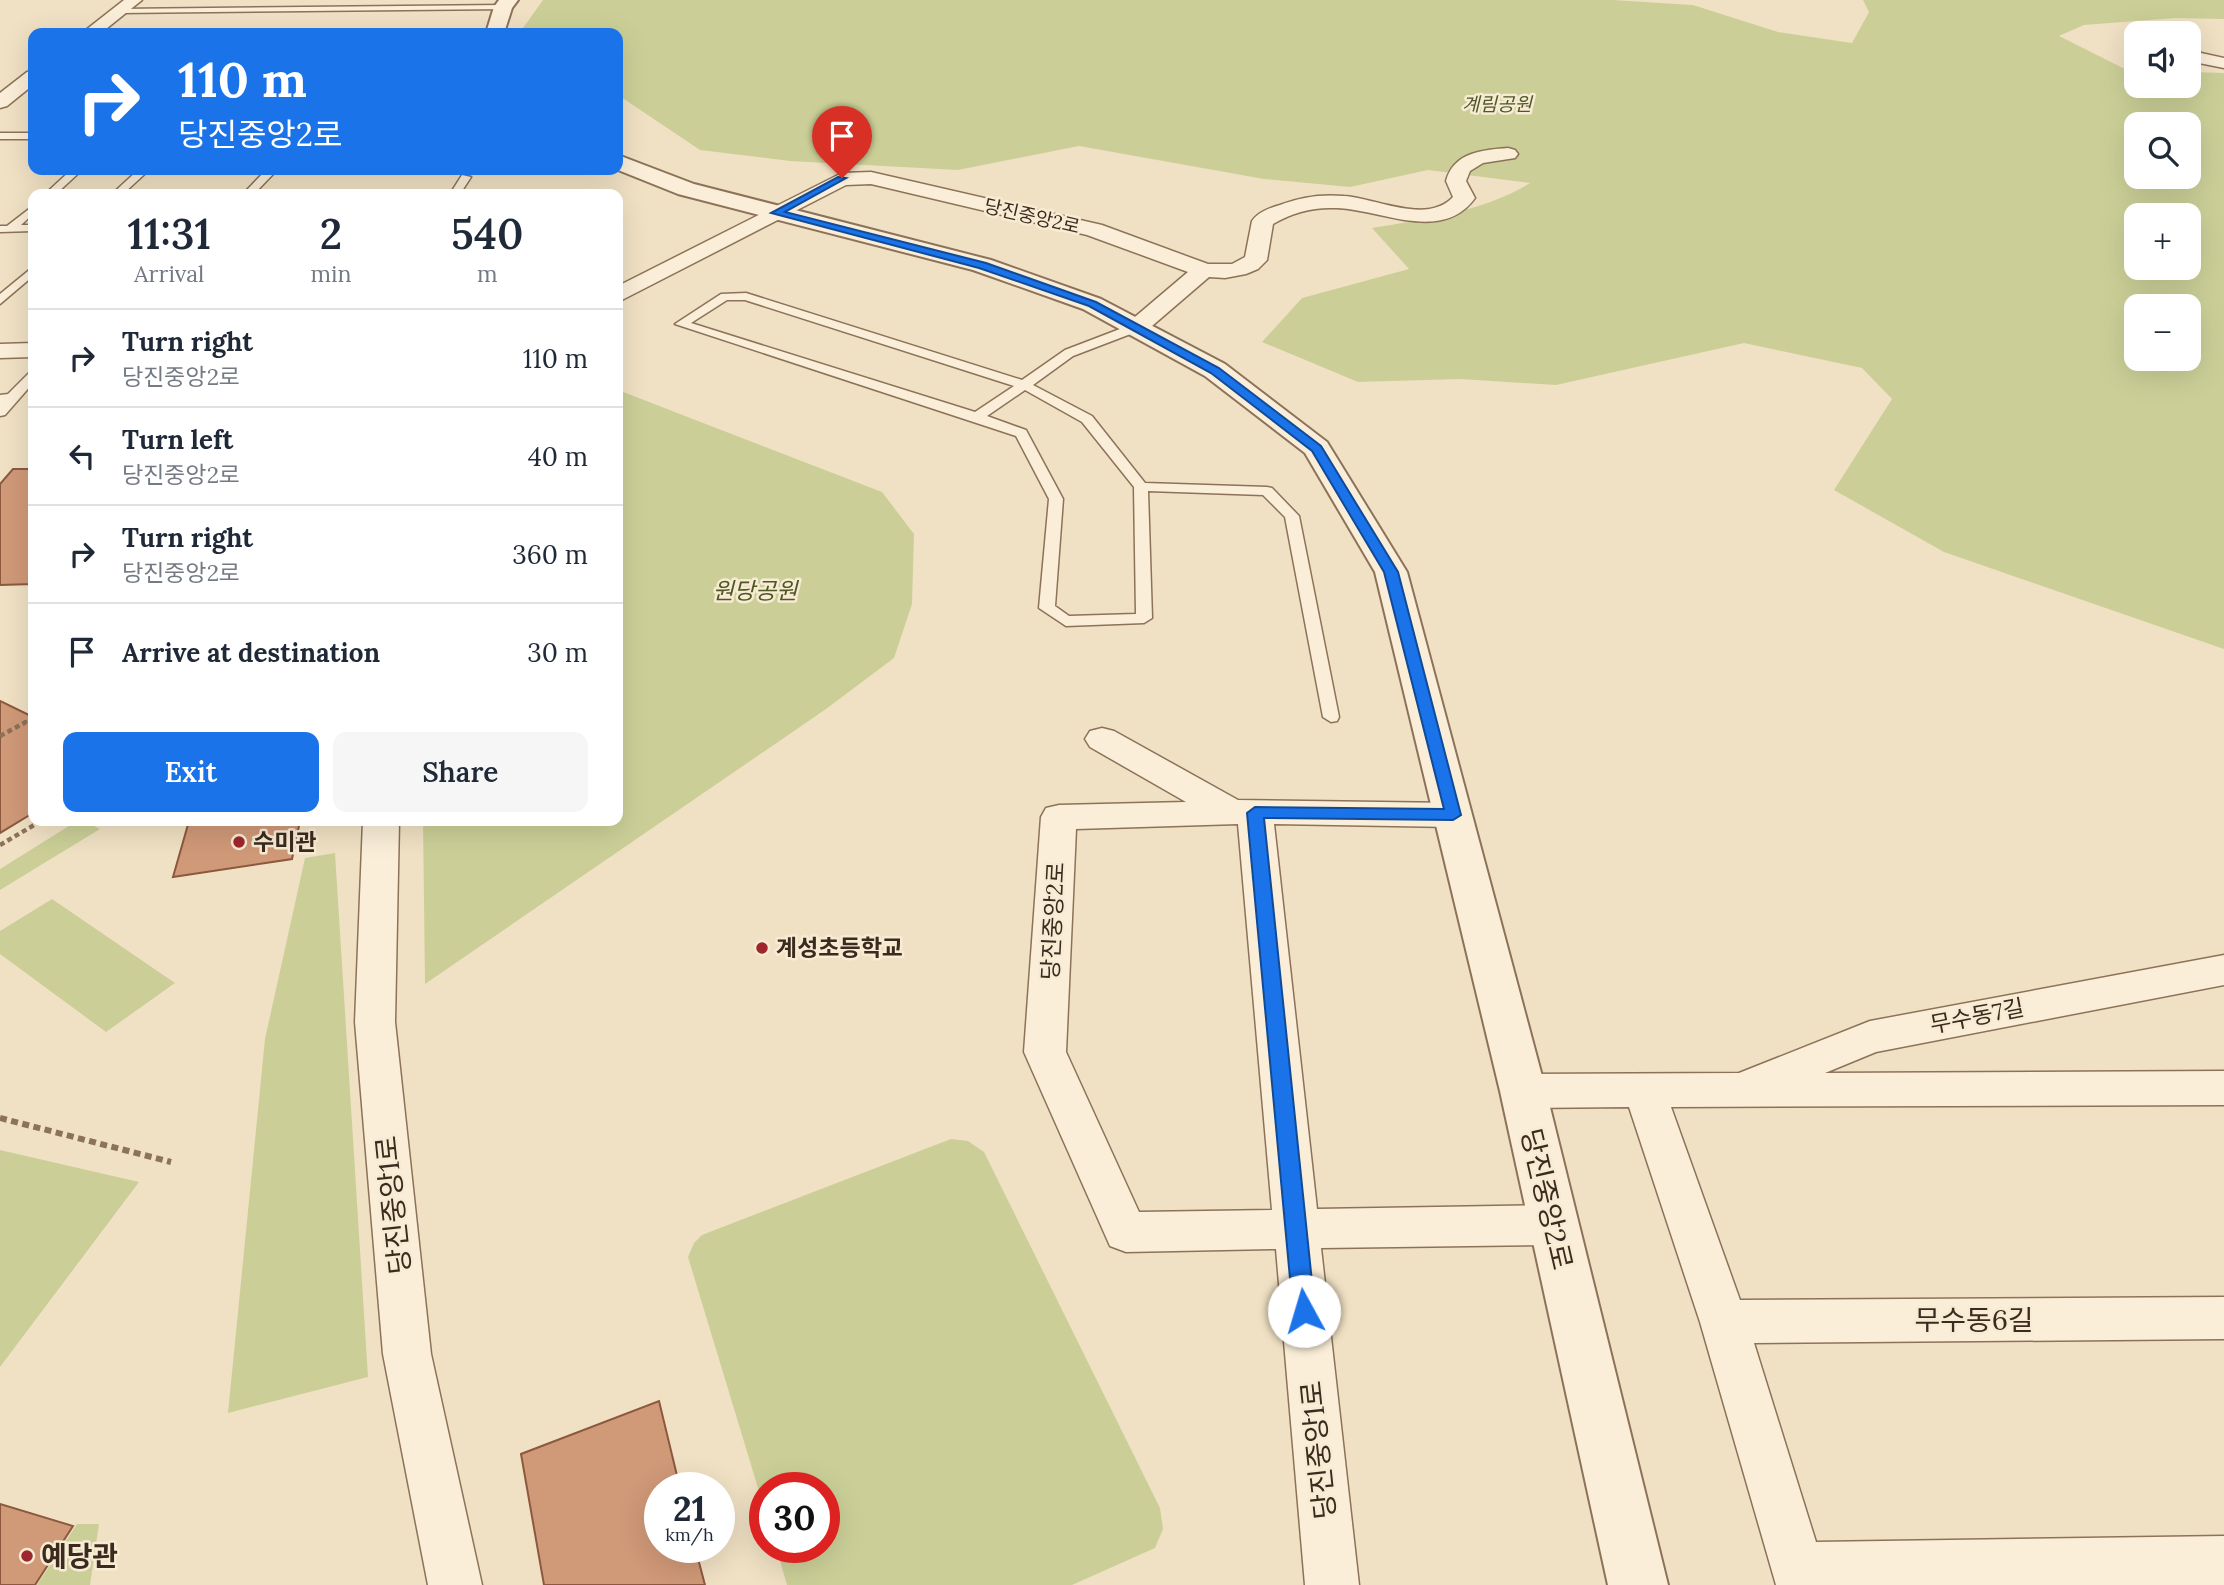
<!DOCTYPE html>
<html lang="en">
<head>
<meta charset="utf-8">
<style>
	body { margin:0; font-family:Lora,"Noto Sans KR",serif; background:#f6f6f7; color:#1f2937; height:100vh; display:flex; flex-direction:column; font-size:26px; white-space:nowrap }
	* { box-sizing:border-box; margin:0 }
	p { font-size:23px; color:#747a83 }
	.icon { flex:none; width:38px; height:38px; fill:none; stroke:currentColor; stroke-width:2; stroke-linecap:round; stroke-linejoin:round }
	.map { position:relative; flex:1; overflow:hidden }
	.details { position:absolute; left:28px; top:189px; width:595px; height:637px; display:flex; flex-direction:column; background:#fff; border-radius:14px; box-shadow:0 7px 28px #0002 }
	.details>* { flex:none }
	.hud { position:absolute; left:28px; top:28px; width:595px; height:147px; border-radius:14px; box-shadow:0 7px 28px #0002; background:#1a73e8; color:#fff; overflow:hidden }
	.tools { position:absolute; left:2124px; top:21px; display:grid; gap:14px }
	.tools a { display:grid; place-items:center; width:77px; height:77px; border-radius:14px; background:#fff; box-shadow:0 7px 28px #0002; font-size:35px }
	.speed { position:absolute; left:644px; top:1472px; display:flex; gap:14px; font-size:35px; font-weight:700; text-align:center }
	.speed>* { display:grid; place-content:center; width:91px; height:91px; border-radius:50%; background:#fff; box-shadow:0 7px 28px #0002; line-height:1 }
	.speed small { font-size:18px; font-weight:400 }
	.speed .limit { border:10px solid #d22; background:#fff; color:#111 }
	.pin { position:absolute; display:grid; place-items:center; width:60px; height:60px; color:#fff; margin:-72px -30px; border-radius:50% 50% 50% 0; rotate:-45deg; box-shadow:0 0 7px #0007 }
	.pin .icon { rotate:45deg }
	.me { position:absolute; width:77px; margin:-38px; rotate:354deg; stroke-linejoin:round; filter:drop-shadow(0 0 5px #0008) }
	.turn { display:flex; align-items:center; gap:24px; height:147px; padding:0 35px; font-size:32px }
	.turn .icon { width:91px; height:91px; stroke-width:2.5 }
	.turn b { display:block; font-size:49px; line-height:60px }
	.eta { display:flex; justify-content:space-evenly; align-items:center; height:119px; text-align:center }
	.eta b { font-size:42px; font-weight:600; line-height:49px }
	.button { display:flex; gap:14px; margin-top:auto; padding:14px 35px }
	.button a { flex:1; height:80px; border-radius:14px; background:#1a73e8; color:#fff; font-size:28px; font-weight:600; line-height:80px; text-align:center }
	.button a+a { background:#f6f6f7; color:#1f2937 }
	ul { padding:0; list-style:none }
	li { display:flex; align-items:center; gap:21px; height:98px; padding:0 35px; border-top:2px solid #e0e1e3 }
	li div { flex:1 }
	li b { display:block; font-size:26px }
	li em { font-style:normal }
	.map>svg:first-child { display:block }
</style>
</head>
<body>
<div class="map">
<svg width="2224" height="1585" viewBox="0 0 2224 1585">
	<rect width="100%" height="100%" fill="#f0e1c4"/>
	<!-- green -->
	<path fill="#cbcf97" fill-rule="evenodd" d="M543,0H1613L1693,5L1778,32L1852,43L1869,12L1863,0H2224V19L2175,18L2084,25L2059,36L2129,71H2137V86H2189V72L2224,73V649L1944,552L1834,490L1892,399L1862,368L1744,343L1556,385L1460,379L1358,382L1262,342L1302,298L1409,269L1372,228C1422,220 1488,210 1530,183L1428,170L1350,187L1264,179L1079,146L958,170L790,161L700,150L618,95V33H530L523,28ZM2137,124H2189V177H2137ZM2137,215H2189V268H2137ZM2137,306H2189V359H2137Z
		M618,390L882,492L914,534L912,604L894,658L826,709L425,984L423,821H618Z
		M77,821H84L100,829L0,890V869Z
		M335,853L368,1377L228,1413L265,1039L305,858Z
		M52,899L175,983L106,1032L0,954V931Z
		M951,1139L968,1141L984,1152L1160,1508L1163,1529L1155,1548L1072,1585H787L776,1547H824V1488H765V1511L688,1257L694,1243L702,1235Z
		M0,1150L139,1182L0,1367Z
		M77,1524H99L90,1585H37Z"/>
	<!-- building -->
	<path fill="#d09978" stroke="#8c593e" stroke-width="2" d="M13,469H33V584L0,585V484Z
		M0,701L33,717V813L0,833Z
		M189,821H300L292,859L173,877Z
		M659,1401L680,1488H660V1547H695L705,1585H544L521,1454Z
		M0,1504L73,1526L35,1585H0Z"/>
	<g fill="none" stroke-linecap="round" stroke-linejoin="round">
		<!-- service casing -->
		<g stroke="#8c7259" stroke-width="3">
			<path id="service" d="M503,5L506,9L120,13L116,11L120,9Z
				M0,133H33V139H0Z
				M71,170H82L56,194H45Z
				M138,170H149L123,194H112Z
				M266,170H277L254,194H243Z
				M462,175L471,177L460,194H450Z
				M33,206V214L21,225H33V231L0,232V226H7Z
				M33,267V276L0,304V294Z
				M746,293L1022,380L1065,350L1133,324H1141V330L1073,356L1033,385L1092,416L1145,483L1267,487L1272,488L1299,516L1339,717L1337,721L1331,722L1323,717L1285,517L1263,495L1148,491L1152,618L1144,623L1066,626L1039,608L1049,499L1016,436L675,324L721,294ZM727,300H745L1014,386L975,412L691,323ZM1025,390L1082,422L1134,487L1136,614L1069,616L1055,606L1063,499L1026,430L987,416Z
				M33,372V383L5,415L0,416V395L8,394L29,373Z"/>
		</g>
		<!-- minor casing -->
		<g stroke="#8c7259" stroke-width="3">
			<path id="minor" d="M124,0H142L101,33H82Z
				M2189,46L2197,47L2201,53L2224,58V68L2189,61Z
				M33,71V85L7,106L0,108V93L27,72Z
				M1508,148L1515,150L1518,154L1515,158L1483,163L1470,171L1466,181L1475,198C1442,244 1380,209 1336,208C1313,207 1293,212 1273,224L1267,260L1258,269L1246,274L1225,278L1209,277L1145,332L1137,334L1129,332L1125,327L1129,322L1188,272L1087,235L871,184L846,185L618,302V286L842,173L871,172L1102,225L1208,264H1232L1245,257L1252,221C1258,212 1270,208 1280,205C1300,197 1322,194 1344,196C1376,198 1427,225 1453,197L1446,181C1454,152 1482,150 1508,148Z
				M33,343V357L0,358V344Z
				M1102,728L1114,731L1238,800L1453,803L1466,806L1471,815L1466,824L1453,827L1274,824L1317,1209L1552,1205L1568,1211L1575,1225L1568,1239L1552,1245L1321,1248L1359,1585H1305L1276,1249L1126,1252L1110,1246L1024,1052L1041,817L1046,808L1059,805L1186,802L1090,747L1085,739L1090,731ZM1238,824L1272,1210L1139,1212L1066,1052L1076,829Z
				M363,821H399L395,1022L431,1354L482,1585H428L383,1354L355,1022Z
				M2224,955V985L1876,1052L1825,1073L2224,1071V1105L1671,1107L1740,1300L2224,1297V1339L1754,1343L1816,1542L2224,1536V1585H1776L1700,1322L1629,1107L1523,1108L1508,1103L1502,1091L1508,1079L1523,1074L1739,1073L1870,1021Z"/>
		</g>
		<!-- tertiary casing -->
		<g stroke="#8c7259" stroke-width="4">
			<path id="tertiary" d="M499,0H518L512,8L504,33H486L494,7Z
				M618,155L694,184L991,260L1101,299L1225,364L1327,442L1407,572L1546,1091L1668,1585H1608L1500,1091L1375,572L1305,453L1205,376L1083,309L973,270L678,194L618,170Z"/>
		</g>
		<!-- path-far2 -->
		<path stroke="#8c7259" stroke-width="3.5" stroke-dasharray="4.5 2.5" stroke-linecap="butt" d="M23,723L33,718"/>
		<!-- path-far1 -->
		<path stroke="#8c7259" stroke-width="4.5" stroke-dasharray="5 3.5" stroke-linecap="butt" d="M0,736L26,722
			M0,845L41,821"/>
		<!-- path -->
		<path stroke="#8c7259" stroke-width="6" stroke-dasharray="7 4.5" stroke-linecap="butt" d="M0,1118L171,1162"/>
		<!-- service -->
		<use href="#service" fill="#faeed8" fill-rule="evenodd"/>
		<!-- minor -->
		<use href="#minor" fill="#faeed8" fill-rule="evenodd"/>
		<!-- tertiary -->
		<use href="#tertiary" fill="#faeed8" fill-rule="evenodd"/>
	</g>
	<!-- route -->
	<path fill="#1a73e8" stroke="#114b97" stroke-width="2" d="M838,177L846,178L785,212L986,263L1096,302L1219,368L1321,446L1398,572L1461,815L1453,820L1264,818L1315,1311L1312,1317L1304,1320L1297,1317L1293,1311L1247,813L1255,807L1444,809L1384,572L1312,451L1211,373L1089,306L979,268L771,213Z"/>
	<!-- markers -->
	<g fill="#9e262d" stroke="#f7ebd4" stroke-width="2.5">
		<circle cx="239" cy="842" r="7"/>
		<circle cx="762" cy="948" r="7"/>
		<circle cx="27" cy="1556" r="7"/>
	</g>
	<g text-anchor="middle" stroke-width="5" stroke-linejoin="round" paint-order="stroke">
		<!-- far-park labels -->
		<g font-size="19" font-style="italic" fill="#4d5824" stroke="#f7ebd4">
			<text x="1497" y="111">계림공원</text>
		</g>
		<!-- far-street labels -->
		<g font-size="19" fill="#3b2b1e" stroke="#f7ebd4">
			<text transform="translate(1032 216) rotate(13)" y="7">당진중앙2로</text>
		</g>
		<!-- park labels -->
		<g font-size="23" font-style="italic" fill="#4d5824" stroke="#f7ebd4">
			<text x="755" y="599">원당공원</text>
		</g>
		<!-- poi labels -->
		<g font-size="23" font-weight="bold" fill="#3b2b1e" stroke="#f7ebd4" text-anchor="start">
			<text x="253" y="850">수미관</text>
			<text x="776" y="956">계성초등학교</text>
		</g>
		<!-- street labels -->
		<g font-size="23" fill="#3b2b1e" stroke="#f7ebd4">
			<text transform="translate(1053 921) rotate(-87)" y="8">당진중앙2로</text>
			<text transform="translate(1977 1016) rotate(-11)" y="8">무수동7길</text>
		</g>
		<!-- near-street labels -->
		<g font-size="28" fill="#3b2b1e" stroke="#f7ebd4">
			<text transform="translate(1547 1199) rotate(77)" y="10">당진중앙2로</text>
			<text transform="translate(393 1205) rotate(-96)" y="10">당진중앙1로</text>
			<text x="1974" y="1330">무수동6길</text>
			<text transform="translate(1318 1450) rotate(-96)" y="10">당진중앙1로</text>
		</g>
		<!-- near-poi labels -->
		<g font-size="28" font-weight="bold" fill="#3b2b1e" stroke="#f7ebd4" text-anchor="start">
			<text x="41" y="1566">예당관</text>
		</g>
	</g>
</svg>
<div class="tools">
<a><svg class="icon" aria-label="sound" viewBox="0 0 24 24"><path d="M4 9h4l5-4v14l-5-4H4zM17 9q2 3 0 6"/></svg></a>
<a><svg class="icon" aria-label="search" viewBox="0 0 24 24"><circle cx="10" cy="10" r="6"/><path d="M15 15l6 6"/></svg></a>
<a>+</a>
<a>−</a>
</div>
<div class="speed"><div>21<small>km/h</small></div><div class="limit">30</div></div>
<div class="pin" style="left:842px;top:178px;background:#d93025"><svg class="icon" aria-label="arrive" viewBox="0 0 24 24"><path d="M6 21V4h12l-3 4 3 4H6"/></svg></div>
<svg class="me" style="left:1304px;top:1311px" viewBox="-20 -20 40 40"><circle r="19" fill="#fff"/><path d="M0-13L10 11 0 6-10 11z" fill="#1a73e8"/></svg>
<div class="hud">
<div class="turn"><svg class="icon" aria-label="right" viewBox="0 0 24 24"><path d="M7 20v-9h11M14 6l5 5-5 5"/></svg><div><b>110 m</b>당진중앙2로</div></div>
</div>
<section class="details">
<div class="eta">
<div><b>11:31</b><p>Arrival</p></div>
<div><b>2</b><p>min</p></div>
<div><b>540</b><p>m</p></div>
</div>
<ul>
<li><svg class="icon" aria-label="right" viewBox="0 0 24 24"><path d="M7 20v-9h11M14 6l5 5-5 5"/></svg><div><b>Turn right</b><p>당진중앙2로</p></div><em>110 m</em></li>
<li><svg class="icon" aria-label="left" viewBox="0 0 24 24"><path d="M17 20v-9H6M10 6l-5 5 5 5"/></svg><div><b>Turn left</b><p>당진중앙2로</p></div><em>40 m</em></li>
<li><svg class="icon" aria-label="right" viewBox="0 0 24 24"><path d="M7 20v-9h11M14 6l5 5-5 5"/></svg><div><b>Turn right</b><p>당진중앙2로</p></div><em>360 m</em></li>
<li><svg class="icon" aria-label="arrive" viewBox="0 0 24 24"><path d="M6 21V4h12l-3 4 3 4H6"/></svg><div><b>Arrive at destination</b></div><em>30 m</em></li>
</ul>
<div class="button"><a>Exit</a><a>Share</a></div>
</section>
</div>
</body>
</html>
